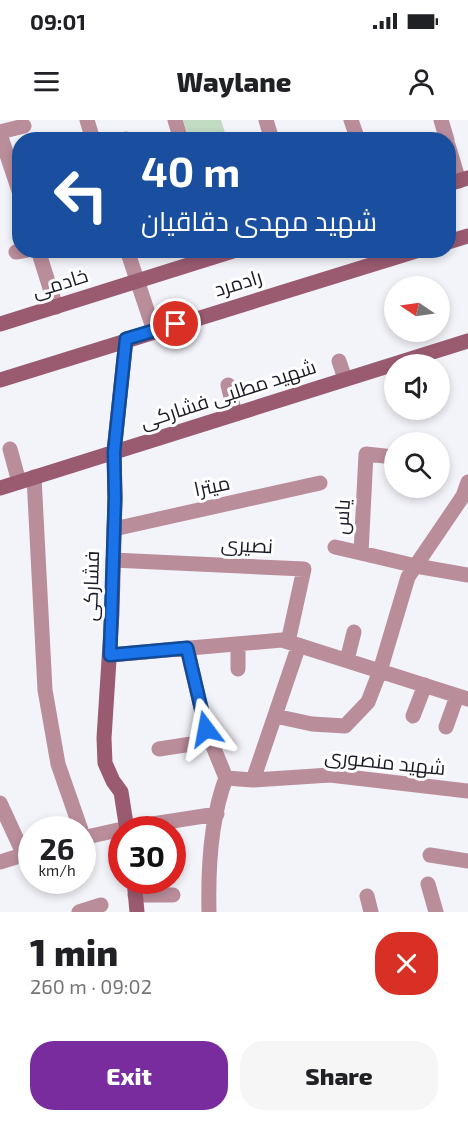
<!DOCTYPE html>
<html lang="en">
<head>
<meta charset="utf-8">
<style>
	body { margin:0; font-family:"Exo 2",Cairo,sans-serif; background:#f6f6f6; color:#202124; height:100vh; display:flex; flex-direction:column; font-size:22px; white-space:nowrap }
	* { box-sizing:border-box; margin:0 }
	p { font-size:20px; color:#757577 }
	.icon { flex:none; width:33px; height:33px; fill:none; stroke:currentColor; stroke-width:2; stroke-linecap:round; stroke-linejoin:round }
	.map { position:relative; height:792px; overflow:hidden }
	.drawer { display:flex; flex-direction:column; background:#fff; flex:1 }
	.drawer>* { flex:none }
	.banner { position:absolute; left:12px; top:12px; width:444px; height:126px; border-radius:24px; box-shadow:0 3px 9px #0003; background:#1a4fa0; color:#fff; overflow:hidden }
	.needle { width:39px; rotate:283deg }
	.tools { position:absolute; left:384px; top:156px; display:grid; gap:12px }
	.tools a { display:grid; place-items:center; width:66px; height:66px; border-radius:50%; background:#fff; box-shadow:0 3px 9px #0003; font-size:30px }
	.speed { position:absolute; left:18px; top:696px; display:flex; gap:12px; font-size:30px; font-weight:700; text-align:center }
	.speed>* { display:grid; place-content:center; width:78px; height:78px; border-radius:50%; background:#fff; box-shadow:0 3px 9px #0003; line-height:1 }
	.speed small { font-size:15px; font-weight:400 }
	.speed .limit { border:9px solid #d22; background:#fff; color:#111 }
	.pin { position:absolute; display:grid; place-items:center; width:51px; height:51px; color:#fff; margin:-26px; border:3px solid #fff; border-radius:50%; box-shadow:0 2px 6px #0007 }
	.me { position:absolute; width:66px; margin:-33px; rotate:347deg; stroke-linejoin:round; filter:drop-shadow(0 0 4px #0008) }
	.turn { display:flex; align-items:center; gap:21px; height:126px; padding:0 30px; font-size:27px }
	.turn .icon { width:78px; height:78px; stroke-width:2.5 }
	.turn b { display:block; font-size:42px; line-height:51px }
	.round { display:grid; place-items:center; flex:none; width:63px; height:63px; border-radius:24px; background:#f6f6f6 }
	.head { display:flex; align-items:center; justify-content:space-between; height:102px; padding:0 30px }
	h1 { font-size:36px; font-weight:800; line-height:45px }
	.button { display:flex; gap:12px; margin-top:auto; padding:12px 30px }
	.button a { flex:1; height:69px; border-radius:24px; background:#792c9d; color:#fff; font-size:24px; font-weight:800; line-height:69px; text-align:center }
	.button a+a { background:#f6f6f6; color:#202124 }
	.status { display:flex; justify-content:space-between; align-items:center; height:42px; padding:0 30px; background:#fff; direction:ltr }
	.status svg { height:16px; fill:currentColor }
	header { display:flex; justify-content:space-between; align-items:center; height:78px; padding:0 30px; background:#fff; font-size:27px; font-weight:800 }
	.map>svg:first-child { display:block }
</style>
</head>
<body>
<div class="status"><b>09:01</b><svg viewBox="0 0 49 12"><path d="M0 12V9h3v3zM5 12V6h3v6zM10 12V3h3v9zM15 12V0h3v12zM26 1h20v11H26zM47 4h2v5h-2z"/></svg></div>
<header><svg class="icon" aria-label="menu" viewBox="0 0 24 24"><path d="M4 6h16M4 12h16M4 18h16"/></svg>Waylane<svg class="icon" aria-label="person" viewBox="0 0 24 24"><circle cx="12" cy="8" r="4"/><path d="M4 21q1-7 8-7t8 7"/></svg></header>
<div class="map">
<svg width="468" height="792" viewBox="0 0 468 792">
	<rect width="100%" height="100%" fill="#f3f3fa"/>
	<!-- green -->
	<path fill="#c1dcc3" d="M183,0H221L227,19H189Z"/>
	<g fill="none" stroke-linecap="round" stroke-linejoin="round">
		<!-- street -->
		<path stroke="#ba8d9b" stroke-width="15" d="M87,0L93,20
			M175,0L181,20
			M266,0L272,20
			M351,0L358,20
			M441,0L447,20
			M0,12L24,6
			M0,14L20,74
			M124,20L126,19
			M448,25L459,61
			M38,130L56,187
			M127,130L154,211
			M16,132L27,130
			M339,241L345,259
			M228,265L235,294
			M10,329L19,362
			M394,337L366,334L361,433L416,446L468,455
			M34,357L45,570L58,644L81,710
			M114,409L320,363
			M335,427L361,433
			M113,440L304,449L288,522
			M187,528L206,609L226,658C211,697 208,751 209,792
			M110,535L282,520L468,579
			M347,540L354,512
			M238,549V524
			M275,596L312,604L345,606L368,582L380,551L408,457L463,376L468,362
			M413,596L425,565
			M446,607L457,576
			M159,629L211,621
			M226,658L253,660L330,655L468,671
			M253,660L299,525
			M0,683L24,735
			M82,718L127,708L217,694
			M430,735L468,741
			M0,742L32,732
			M428,764L436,792
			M135,775H173
			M367,776L371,792
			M79,792L101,785"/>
		<!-- secondary -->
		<path stroke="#9a5b71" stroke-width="15" d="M448,64L468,58
			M448,122L468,116
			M0,204L236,130
			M126,219L114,332L115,378L112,493L104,618L105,643L113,661L121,672L127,710
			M0,260L419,130
			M0,368L468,221
			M134,760L137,792"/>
	</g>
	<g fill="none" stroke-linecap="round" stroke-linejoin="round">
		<!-- route casing -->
		<g stroke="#114b97" stroke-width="15">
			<path id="route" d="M176,204L126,219L114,332L115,378L110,535L187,528L206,609"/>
		</g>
		<!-- route -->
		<use href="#route" stroke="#1a73e8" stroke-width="10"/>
	</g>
	<g text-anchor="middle" stroke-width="6" stroke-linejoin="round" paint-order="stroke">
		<!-- street labels -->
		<g font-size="20" fill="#1b1926" stroke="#fff">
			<text transform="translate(60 163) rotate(-17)" y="7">خادمی</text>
			<text transform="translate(238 163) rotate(-17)" y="7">رادمرد</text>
			<text transform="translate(228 274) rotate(-18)" y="7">شهید مطلبی فشارکی</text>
			<text transform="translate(212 366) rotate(-12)" y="7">میترا</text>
			<text transform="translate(342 397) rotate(-87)" y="7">یاس</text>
			<text transform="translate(247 425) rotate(3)" y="7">نصیری</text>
			<text transform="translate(91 466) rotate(-88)" y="7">فشارکی</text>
			<text transform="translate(385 642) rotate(6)" y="7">شهید منصوری</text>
		</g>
	</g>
</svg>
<div class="tools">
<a><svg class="needle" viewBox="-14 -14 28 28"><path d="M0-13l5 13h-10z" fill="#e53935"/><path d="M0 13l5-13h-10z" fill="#757577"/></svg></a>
<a><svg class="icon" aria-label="sound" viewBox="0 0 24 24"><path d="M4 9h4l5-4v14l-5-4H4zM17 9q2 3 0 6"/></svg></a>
<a><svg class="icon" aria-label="search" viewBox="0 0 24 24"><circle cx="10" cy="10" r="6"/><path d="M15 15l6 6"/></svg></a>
</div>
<div class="speed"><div>26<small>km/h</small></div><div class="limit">30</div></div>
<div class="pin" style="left:176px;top:204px;background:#d93025"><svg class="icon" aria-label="arrive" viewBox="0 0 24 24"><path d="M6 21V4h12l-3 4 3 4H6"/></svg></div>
<svg class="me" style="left:206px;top:609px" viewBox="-20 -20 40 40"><path d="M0-17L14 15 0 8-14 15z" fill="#1a73e8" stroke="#fff" stroke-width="4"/></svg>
<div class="banner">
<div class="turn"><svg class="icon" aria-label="left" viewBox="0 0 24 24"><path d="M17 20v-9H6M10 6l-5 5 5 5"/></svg><div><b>40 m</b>شهید مهدی دقاقیان</div></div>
</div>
</div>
<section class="drawer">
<div class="head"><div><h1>1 min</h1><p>260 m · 09:02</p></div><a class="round" style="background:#d93025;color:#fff"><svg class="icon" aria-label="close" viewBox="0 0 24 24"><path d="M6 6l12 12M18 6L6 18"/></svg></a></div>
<div class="button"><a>Exit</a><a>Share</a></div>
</section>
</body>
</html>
